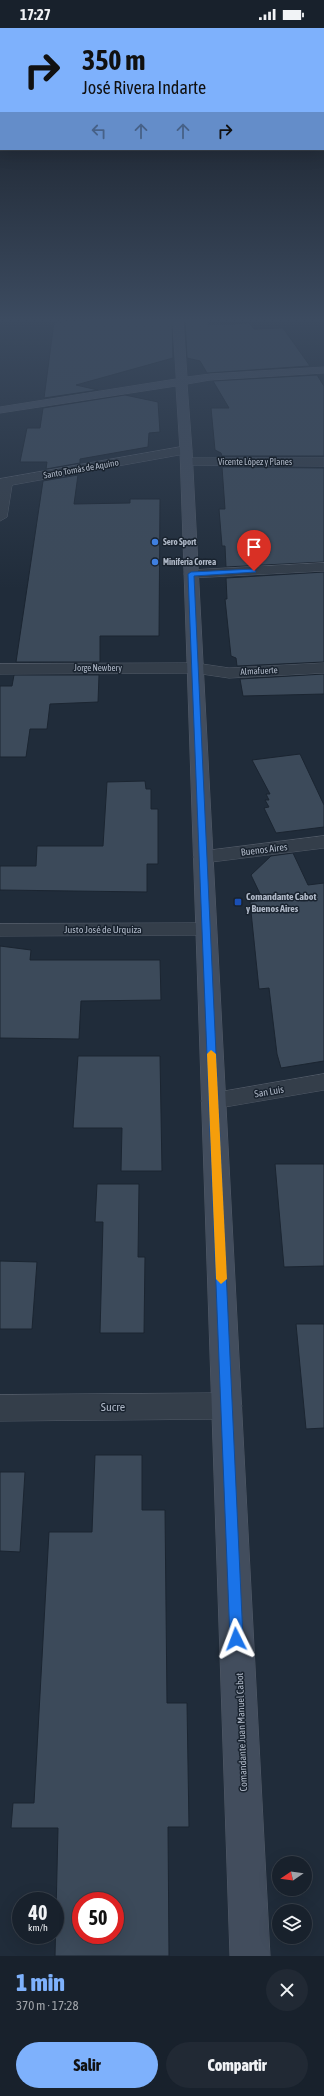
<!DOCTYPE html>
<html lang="es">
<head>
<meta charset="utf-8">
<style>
	body { margin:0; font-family:"Asap Condensed",sans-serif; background:#212934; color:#f1f3f6; height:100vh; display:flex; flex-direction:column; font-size:15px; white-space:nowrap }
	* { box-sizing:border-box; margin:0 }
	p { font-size:13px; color:#9fa3a9 }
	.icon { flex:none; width:22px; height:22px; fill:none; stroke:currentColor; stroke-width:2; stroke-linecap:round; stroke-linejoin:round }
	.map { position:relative; height:1928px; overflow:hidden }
	.side { display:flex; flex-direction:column; background:#18212c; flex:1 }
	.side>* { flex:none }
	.top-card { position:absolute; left:0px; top:0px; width:324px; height:122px; box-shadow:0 4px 16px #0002,0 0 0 1px #363e48; background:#7eb1fc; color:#111; overflow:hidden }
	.needle { width:26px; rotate:257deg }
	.buttons { position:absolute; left:272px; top:1828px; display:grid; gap:8px }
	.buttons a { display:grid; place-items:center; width:40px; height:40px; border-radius:50%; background:#18212c; box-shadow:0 4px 16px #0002,0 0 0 1px #363e48; font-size:20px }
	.speed { position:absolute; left:12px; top:1864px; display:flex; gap:8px; font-size:20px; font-weight:700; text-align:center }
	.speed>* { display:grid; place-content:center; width:52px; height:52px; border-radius:50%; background:#18212c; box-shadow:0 4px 16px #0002,0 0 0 1px #363e48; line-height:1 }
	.speed small { font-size:10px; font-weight:400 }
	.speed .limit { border:6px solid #d22; background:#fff; color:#111 }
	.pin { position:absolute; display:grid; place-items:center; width:34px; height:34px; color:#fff; margin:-41px -17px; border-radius:50% 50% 50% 0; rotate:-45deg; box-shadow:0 0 4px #0007 }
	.pin .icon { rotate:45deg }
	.me { position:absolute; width:44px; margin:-22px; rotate:357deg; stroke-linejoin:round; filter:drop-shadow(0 0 3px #0008) }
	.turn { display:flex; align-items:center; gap:14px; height:84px; padding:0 16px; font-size:18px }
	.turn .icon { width:52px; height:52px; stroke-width:2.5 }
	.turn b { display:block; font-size:28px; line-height:34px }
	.lanes { display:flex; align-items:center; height:38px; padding:0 16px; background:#0003; justify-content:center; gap:20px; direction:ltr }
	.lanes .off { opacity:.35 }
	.round { display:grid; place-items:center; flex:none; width:42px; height:42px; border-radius:21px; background:#212934 }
	.overview { display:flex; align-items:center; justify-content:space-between; height:68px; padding:0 16px }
	h1 { font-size:24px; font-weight:800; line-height:30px; color:#7eb1fc }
	.primary-button { display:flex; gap:8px; margin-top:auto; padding:8px 16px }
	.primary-button a { flex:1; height:46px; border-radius:24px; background:#7eb1fc; color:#111; font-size:16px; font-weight:800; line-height:46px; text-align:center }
	.primary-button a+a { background:#212934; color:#f1f3f6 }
	.status { display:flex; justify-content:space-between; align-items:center; height:28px; padding:0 20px; background:#18212c; direction:ltr }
	.status svg { height:11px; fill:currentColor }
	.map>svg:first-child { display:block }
</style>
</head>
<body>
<div class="status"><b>17:27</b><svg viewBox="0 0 49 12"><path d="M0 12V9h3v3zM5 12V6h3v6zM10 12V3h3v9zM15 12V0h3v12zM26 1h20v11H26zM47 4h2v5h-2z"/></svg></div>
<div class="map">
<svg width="324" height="1928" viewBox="0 0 324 1928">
	<rect width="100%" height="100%" fill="#202c3a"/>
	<!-- building -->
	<path fill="#3c4a5a" stroke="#1b2531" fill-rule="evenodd" d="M103,291H172L173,330L76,357L98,362L44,370L54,294Z
		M185,291H209V297L249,295L254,301L283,300L310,338L207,345L200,333L187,330Z
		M317,347L324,358V428H222L221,425L215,422L211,380H229L213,353Z
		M125,367L158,374L160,404L149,405L148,419L80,431V435L46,441L47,434H20L27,400H40L43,380Z
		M222,439L324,440V534L226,539L225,518H222L219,481H225Z
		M78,447L74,476L130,475V471H160L159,608H100V634H16L43,453Z
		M324,544V634L237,638L236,630L231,628L225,571H227L226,550Z
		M324,646V666L243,668L240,651Z
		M14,647H99L98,674L50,676L47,701H30L26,729H0V658H12Z
		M300,726L324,777V799L276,805L264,780L269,779L265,772H269L266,766H270L252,732Z
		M145,753L146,761H151V781H158V836H147V864L0,862V838H36L37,818H103L107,754Z
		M293,825L308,857L324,855V1033L281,1040L277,1026L269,960L259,961L250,874L263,872L251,847L271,828Z
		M0,918L31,922L30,932H160L161,972L81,973L79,1011L0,1010Z
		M78,1028H160L162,1143H121L122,1100H73Z
		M275,1136H324V1238L284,1239Z
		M97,1156H139L138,1229H145L144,1305H100L103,1194H95Z
		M0,1233L37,1234L32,1301H0Z
		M296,1296H324V1400L306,1401Z
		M95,1427H142V1482H165L167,1675H187L189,1799H168L169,1928H55L58,1800H11L13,1775H34L49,1504H92ZM81,1873H115V1907H81Z
		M0,1444H25L20,1524L0,1523Z"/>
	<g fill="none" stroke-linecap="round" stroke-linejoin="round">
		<!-- minor casing -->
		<g stroke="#525b68" stroke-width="1">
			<path id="minor" d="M186,418L192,422L190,425L12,457L7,489L0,493V451Z
				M187,430H324V438L183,437L181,434L183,431Z
				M324,535V543L191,550L186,549L184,546L186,543L191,542Z
				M195,635L229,640L324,635V645L229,650L195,645L0,646V636Z
				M324,808V820L203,835L196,833L193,829L196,825L203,823Z
				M206,895L213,897L216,901L213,905L206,907L0,908V896Z
				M324,1046V1062L213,1081L205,1079L201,1073L205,1067L213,1065Z
				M227,1365L237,1369L242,1378L237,1387L227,1391L0,1393V1367Z"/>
		</g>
		<!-- secondary casing -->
		<g stroke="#525b68" stroke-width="1">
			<path id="secondary" d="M173,291H183L187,349L210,346L324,339V345L210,352L187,356L192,422L270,1928H230L180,422L176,358L0,385V379L176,351Z"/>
		</g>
		<!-- minor -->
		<use href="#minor" fill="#343e4a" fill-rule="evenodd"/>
		<!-- secondary -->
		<use href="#secondary" fill="#424d5d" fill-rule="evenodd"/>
	</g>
	<!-- sky -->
	<linearGradient id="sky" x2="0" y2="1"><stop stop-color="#121820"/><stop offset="0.52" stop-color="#3c4b60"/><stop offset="1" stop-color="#3c4b60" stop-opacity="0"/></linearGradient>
	<rect width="324" height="561" fill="url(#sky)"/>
	<!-- route -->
	<path fill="#1a73e8" stroke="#114b97" d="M254,541L256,544L194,548L243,1611L241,1616L236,1618L232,1616L230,1611L188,546L191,544Z"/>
	<!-- slow -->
	<path fill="#f59e0b" d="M211,1022L216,1026L227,1251L221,1256L216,1251L207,1026Z"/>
	<!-- markers -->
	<g fill="#3f7fe0" stroke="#19232f" stroke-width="1.5">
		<circle cx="155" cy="514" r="4"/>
		<circle cx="155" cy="534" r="4"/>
	</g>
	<rect fill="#1a4fb4" stroke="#19232f" stroke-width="1.5" x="234" y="870" width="8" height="8" rx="2"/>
	<g text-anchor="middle" stroke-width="3" stroke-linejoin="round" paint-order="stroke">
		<!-- far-street labels -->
		<g font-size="9" fill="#afb8c7" stroke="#19232f">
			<text x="255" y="437">Vicente López y Planes</text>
			<text transform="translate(81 441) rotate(-10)" y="3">Santo Tomás de Aquino</text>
			<text x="98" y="643">Jorge Newbery</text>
			<text transform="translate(259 643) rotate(-3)" y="3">Almafuerte</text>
		</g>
		<!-- far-poi labels -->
		<g font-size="9" font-weight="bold" fill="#afb8c7" stroke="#19232f" text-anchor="start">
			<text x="163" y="517">Sero Sport</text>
			<text x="163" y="537">Miniferia Correa</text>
		</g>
		<!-- street labels -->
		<g font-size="10" fill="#afb8c7" stroke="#19232f">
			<text transform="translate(264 821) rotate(-7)" y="4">Buenos Aires</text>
			<text x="103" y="905">Justo José de Urquiza</text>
			<text transform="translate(269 1063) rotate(-10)" y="4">San Luis</text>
			<text transform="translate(241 1704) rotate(-92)" y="4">Comandante Juan Manuel Cabot</text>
		</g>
		<!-- poi labels -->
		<g font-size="10" font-weight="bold" fill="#afb8c7" stroke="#19232f" text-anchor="start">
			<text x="246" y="872">Comandante Cabot<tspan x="246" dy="12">y Buenos Aires</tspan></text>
		</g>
		<!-- near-street labels -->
		<g font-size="12" fill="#afb8c7" stroke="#19232f">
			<text x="113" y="1383">Sucre</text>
		</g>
	</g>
</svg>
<div class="buttons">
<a><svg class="needle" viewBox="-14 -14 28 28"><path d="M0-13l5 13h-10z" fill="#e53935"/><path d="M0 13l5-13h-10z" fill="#9fa3a9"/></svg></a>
<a><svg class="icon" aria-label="layers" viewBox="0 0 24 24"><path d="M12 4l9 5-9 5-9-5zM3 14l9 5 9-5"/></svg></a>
</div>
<div class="speed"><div>40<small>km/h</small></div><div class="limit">50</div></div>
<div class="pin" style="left:254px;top:543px;background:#d93025"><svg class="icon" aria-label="arrive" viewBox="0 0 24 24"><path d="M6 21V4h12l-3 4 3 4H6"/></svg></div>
<svg class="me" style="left:236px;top:1611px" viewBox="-20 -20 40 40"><path d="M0-17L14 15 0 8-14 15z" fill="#1a73e8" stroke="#fff" stroke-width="4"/></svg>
<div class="top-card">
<div class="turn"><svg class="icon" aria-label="right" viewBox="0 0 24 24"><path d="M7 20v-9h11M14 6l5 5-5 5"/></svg><div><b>350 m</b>José Rivera Indarte</div></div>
<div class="lanes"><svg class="icon off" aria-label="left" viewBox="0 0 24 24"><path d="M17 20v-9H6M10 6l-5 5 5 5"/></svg><svg class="icon off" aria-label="ahead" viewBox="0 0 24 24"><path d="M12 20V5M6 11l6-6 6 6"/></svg><svg class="icon off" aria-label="ahead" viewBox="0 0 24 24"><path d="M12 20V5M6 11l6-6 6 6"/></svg><svg class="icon" aria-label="right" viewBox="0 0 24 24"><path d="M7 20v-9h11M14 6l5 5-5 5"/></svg></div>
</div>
</div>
<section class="side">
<div class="overview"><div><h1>1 min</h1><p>370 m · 17:28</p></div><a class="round"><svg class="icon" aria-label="close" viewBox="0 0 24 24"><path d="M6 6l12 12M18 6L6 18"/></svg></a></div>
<div class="primary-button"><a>Salir</a><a>Compartir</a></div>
</section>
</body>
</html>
